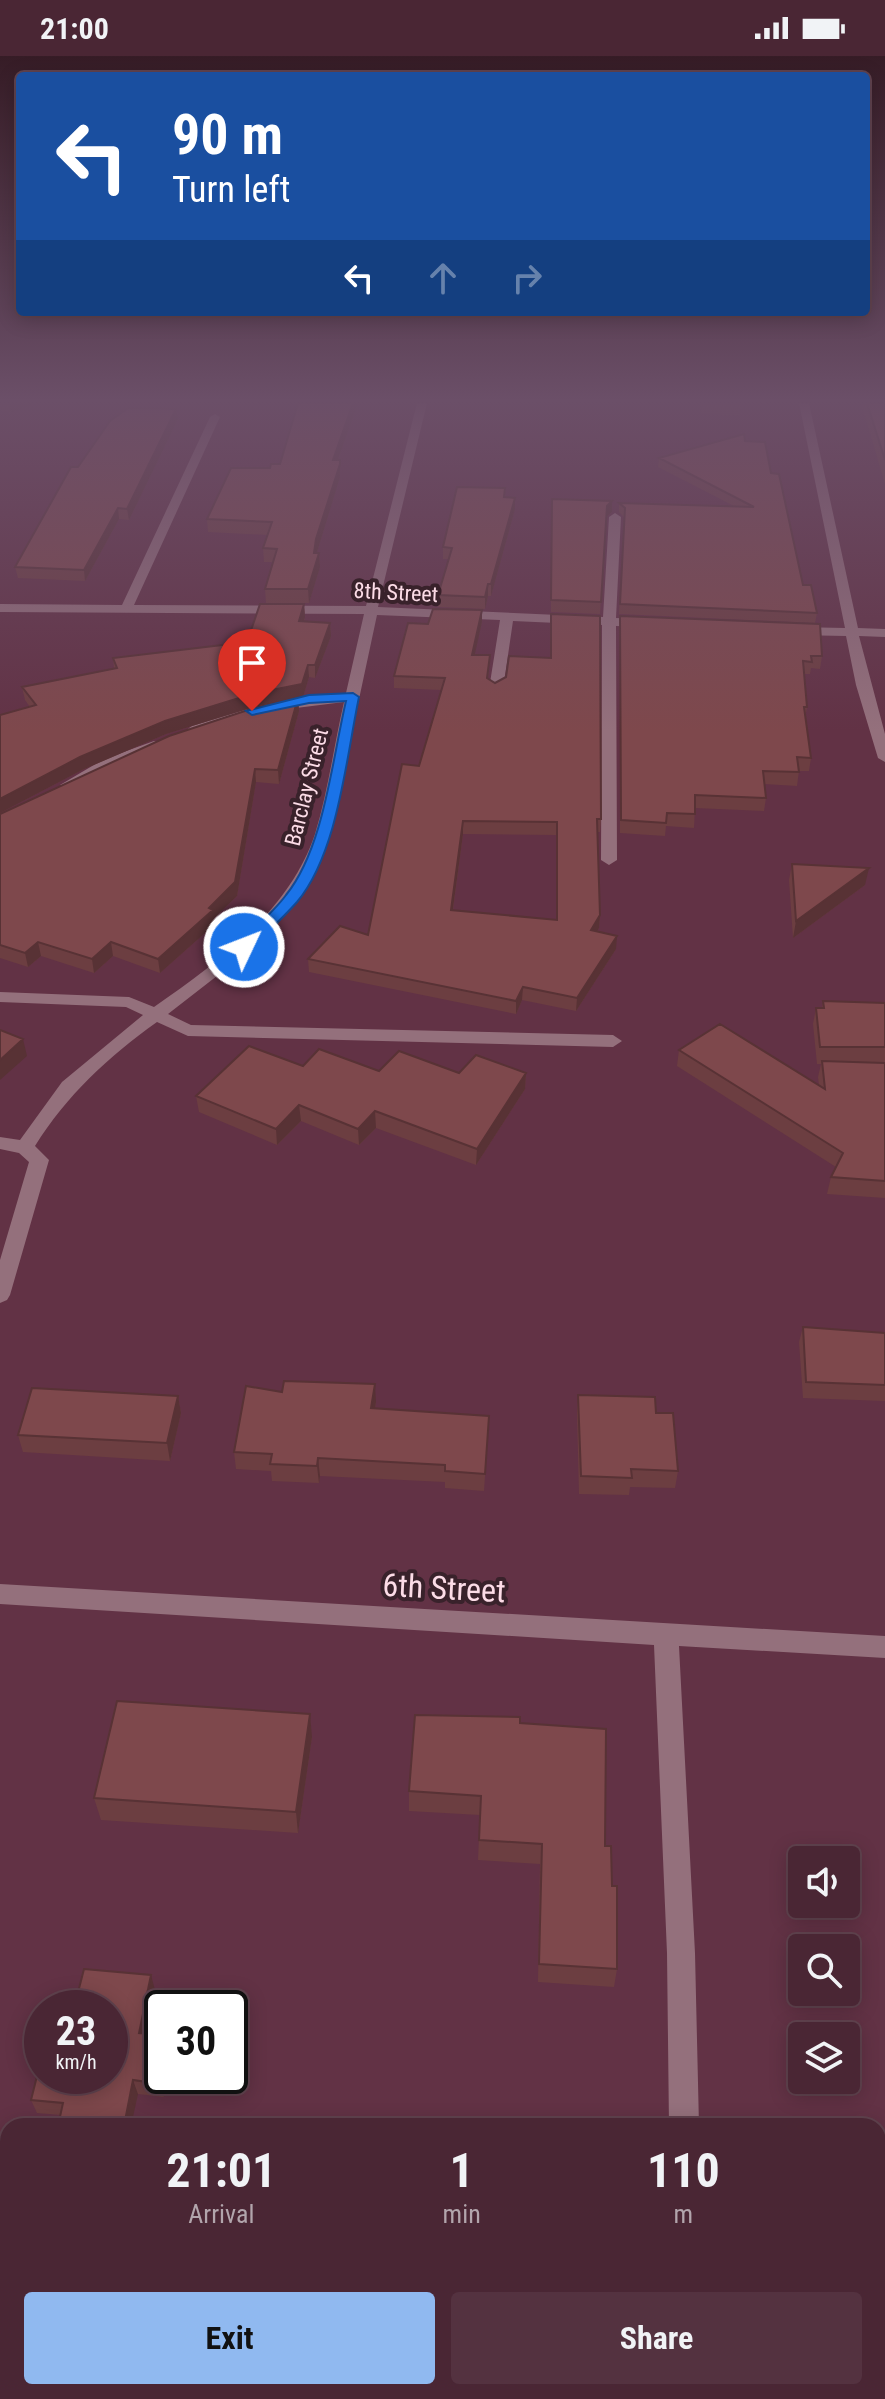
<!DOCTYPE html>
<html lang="en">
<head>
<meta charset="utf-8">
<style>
	body { margin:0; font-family:"Roboto Condensed",sans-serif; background:#543240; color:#f1f3f6; height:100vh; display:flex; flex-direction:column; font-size:30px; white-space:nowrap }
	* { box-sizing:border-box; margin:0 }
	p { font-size:26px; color:#b2a5ac }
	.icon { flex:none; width:44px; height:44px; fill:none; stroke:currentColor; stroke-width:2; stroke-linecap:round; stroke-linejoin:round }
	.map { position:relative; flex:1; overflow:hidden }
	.sheet { position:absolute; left:0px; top:2062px; width:886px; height:282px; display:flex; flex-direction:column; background:#4a2634; border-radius:24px 24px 0 0; box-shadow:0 4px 20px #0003,0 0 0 2px #61434f }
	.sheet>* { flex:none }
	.banner { position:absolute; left:16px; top:16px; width:854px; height:244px; border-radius:8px; box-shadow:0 4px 20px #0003,0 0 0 2px #61434f; background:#1a4fa0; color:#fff; overflow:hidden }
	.fabs { position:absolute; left:788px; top:1790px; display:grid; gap:16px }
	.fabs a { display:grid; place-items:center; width:72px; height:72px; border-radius:8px; background:#4a2634; box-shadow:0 4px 20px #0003,0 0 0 2px #61434f; font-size:40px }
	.speed { position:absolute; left:24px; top:1934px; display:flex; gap:16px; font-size:40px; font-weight:700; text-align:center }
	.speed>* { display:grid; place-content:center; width:104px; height:104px; border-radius:50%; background:#4a2634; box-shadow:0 4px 20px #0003,0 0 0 2px #61434f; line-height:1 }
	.speed small { font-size:20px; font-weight:400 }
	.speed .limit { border:4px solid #111; border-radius:12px; background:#fff; color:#111 }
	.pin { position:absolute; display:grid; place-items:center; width:68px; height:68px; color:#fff; margin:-82px -34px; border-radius:50% 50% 50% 0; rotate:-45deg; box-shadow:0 0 8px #0007 }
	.pin .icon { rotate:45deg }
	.me { position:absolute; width:88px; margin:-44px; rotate:47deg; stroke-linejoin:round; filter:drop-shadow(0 0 6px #0008) }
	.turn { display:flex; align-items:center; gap:28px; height:168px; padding:0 24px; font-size:36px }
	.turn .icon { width:104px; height:104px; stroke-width:2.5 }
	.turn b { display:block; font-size:56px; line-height:68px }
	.lanes { display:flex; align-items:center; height:76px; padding:0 24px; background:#0003; justify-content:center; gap:40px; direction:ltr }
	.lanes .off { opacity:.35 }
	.eta { display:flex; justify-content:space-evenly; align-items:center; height:136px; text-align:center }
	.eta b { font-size:48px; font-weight:700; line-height:56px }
	.button { display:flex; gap:16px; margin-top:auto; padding:16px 24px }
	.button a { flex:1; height:92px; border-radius:8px; background:#90b9f0; color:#111; font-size:32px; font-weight:700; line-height:92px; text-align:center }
	.button a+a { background:#543240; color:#f1f3f6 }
	.status { display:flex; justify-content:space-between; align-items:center; height:56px; padding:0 40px; background:#4a2634; direction:ltr }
	.status svg { height:22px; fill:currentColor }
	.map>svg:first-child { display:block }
</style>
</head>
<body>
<div class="status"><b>21:00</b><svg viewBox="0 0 49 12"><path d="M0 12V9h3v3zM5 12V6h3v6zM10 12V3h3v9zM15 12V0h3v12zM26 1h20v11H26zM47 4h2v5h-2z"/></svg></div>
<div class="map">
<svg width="885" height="2343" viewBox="0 0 885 2343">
	<rect width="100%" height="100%" fill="#623245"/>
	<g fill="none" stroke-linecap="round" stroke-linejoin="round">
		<!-- minor -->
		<path fill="#94707c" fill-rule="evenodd" d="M417,347H427L378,551L603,561L609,461L615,457L621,461L616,562L644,563L650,567L644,571L616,570L617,804L609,809L601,804L602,569L513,565L503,633L496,637L489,633L500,564L377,559L330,779L310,822L283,861L253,892L168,958L191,969L613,979L622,985L613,991L188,980L157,966C108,1001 67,1039 35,1090L49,1104L10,1239L7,1244L0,1247V1204L29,1106L19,1097L0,1093V1081L20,1084L62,1026L143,959L126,951L0,946V936L129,941L154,951C218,906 289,856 315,778C328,736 334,689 344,646L272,655L195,677L188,673C215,650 309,640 346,637L364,558L0,556V548L122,549L210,361L215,358L220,361L134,549L366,550Z
			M799,347H809L858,572L885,573V581L859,580L885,678V706L878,702L856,629L846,580L795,579L788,575L795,571L845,572Z
			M154,685L159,686V692L114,709L72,732L67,733L60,729L104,703Z
			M0,1528L885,1580V1602L679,1590L695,1897L699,2070H669L667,1897L654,1589L0,1548Z
			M671,2336H705V2343H671Z"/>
	</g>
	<!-- wall -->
	<path fill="#6c3e41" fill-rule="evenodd" d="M0,347H35L11,357L0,354Z
		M298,347H358L338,404H340V421L317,496L319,497L320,511L309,547H266L265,533L273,506H264L263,492L268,479L208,476L207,463L270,412L280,408Z
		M700,347H741L740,359L701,358Z
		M861,347H885V428Z
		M178,363L129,464L119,463L85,525L18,522L15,511L78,411Z
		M745,385L771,417L803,529L817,557L815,567L619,558L624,461L619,456V447L734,450L658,411L659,402Z
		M505,432V441L515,453L491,540H488L485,553L438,551V539L449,503H443V491Z
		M551,454L612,456L606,461L600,558L551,556Z
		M304,548L305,561L304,566L330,567L331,580L315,622L309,621L303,641L254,651L166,678L82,714L0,757V659L30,651L25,644L22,631L114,612L113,602L247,586Z
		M482,554V566L474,599H490L488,623L601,763L600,776H598L600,859L599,872L597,875L616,893L576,955L522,944L516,958L309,916L308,903L368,879L441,634L394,632V620L428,568ZM463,778L556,779V864L453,854Z
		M620,560L822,600L820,613L811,612L810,618H804L807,651L805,662L811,702L809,715H799L797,730L764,728L766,742L764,755L695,752L694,772L666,770L665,780L620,777Z
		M298,642L299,655L279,728L256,726L237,840L214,862L215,868L160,917L113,900L94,917L41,900L28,911L0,902V758Z
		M792,808L865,829L793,882L789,824Z
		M823,945L885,947V1142L827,1138L831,1121L836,1111L677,1010L679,994L819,1029L818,1021L821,1008H817L813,968L816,952H822Z
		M303,1010L379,1015L526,1017L525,1033L476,1109L376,1072L359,1089L301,1065L277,1089L199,1056L196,1040Z
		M803,1271L885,1277V1345L803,1342L799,1286Z
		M282,1336L376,1346L375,1352L489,1360L484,1435L445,1432V1426L320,1420L319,1427L272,1425L271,1415L236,1413L234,1396Z
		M578,1339L656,1357L678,1415L675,1432L630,1431L629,1439L579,1438L577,1357Z
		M178,1340L181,1357L170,1405L23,1396L18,1379Z
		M520,1667L605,1790L617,1913L614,1931L538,1926L540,1808L478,1804L480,1759L409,1755V1735Z
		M312,1681L298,1777L101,1764L94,1742Z
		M155,1934L146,1978L162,2020H169L164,2041L138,2038L61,2059L37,2057L31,2044L110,2020Z"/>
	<!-- shaded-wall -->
	<path fill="#583235" d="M9,347H35L11,357Z
		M353,347H358L333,417V404Z
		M176,353L178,363L129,464L127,453Z
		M340,404V421L317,496L315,510L319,497L320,511L309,547L308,533L316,483Z
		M515,442V453L491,540V528Z
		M612,445V456L606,461L607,450Z
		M118,452L119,463L85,525L84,514Z
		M488,528V540L485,553V541Z
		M304,548L305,561L300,578L299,565Z
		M482,554V566L472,611V599Z
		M330,567L331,580L315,622V609Z
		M308,609L309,621L303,641L254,651L166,678L82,714L0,757V743L80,701L165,665Z
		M298,642L299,655L279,728L278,714Z
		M255,713L256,726L237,840L214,862L215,868L160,917L158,903L209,852Z
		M463,765V778L451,867V854Z
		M869,812L865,829L793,882L796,865Z
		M600,859L599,872L590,887L591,874Z
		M617,880L616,893L576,955L577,942Z
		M38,886L41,900L28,911L25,897Z
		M111,886L113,900L94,917L92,903Z
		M523,931L522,944L516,958V945Z
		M23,983L27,1000L0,1024V1004Z
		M526,1017L525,1033L476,1109L477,1093Z
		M299,1049L301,1065L277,1089L276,1073Z
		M375,1055L376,1072L359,1089L358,1073Z
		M375,1328L376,1346L372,1369L371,1352Z
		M178,1340L181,1357L170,1405L167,1387Z
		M318,1402L320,1420L319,1427L317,1410Z
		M310,1658L312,1681L298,1777L296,1756Z
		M151,1919L155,1934L143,1991L139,1977Z
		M162,2020H169L164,2041L160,2028Z
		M133,2024L138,2038L131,2070H124Z
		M72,2336H83L81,2343H70Z"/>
	<!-- building -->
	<path fill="#7e484c" stroke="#583235" stroke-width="2" fill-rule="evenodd" d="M298,347H353L333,404H340V408L316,483L314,497H319L308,533H265L277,493L263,492L272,466L207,463L231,412H270L271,408H280Z
		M867,347H885V404Z
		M128,352L176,353L127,453L118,452L84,514L15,511L71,411H78L110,365Z
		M744,378L745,385L765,386L771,417L779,418L803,529H811L817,557L620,548L625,452L619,447L754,451L659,402Z
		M457,431L505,432L504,441L515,442L491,528H488L485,541L438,539L452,492L443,491Z
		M552,443L612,445L607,450L601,546L551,544Z
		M260,548H304L299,565L330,567L315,609H308L302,628L252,638L165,665L80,701L0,743V659L36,649L22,631L117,612L113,602L247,586Z
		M433,553L482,554L472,599H490L487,622L495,627L506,621L509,600L551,602V558L600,560L601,763H597L600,859L591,874L617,880L577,942L523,931L516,945L308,903L340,870L368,879L402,708L419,710L445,622L394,620L408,567L428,568ZM463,765L557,766V864L451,854Z
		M620,560L820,568L822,600H811L812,606L803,605L807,651H804L811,702L797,701L799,716L763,715L766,742L695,739V758L667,757L666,767L621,764Z
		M298,642L278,714L255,713L235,826L209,852L213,854L158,903L111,886L92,903L38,886L25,897L0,889V758L169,680L254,652Z
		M792,808L869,812L796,865Z
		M823,945L885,947V991H820L816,952H824Z
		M720,968L825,1033L822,1005L885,1007V1125L831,1121L843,1097L679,994Z
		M0,974L23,983L0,1004Z
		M249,990L303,1010L319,993L379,1015L399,995L459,1017L476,999L526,1017L477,1093L375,1055L358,1073L299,1049L276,1073L196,1040Z
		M803,1271L885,1277V1329L806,1326Z
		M284,1325L375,1328L371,1352L489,1360L485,1418L445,1415V1409L318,1402L317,1410L270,1408L272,1398L234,1396L246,1330L282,1336Z
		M32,1332L178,1340L167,1387L18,1379Z
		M578,1339L655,1341L656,1357H673L678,1415L631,1413L632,1422L581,1420Z
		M117,1645L310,1658L296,1756L94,1742Z
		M415,1659L520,1661V1667L606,1673L605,1790H611L612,1830H617V1913L539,1908L542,1788L479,1784L481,1740L409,1735Z
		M84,1913L151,1919L139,1977L162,1979V2019L160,2028L133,2024L124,2070H58L63,2047L31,2044L42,2000V2020H110V1952H74Z
		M0,2258L8,2259V2336H72L70,2343H0Z"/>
	<!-- sky -->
	<linearGradient id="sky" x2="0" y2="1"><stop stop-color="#361c26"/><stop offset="0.51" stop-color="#6b4f68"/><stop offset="1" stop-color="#6b4f68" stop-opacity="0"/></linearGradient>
	<rect width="885" height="675" fill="url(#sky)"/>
	<!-- route -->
	<path fill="#1a73e8" stroke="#114b97" stroke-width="2" d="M353,637L359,641C346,703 338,797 297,846C282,863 265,878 249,894H238V888C254,872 273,857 286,839C324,792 332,704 346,645L309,647L252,659L246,655L309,639Z"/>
	<g text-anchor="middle" stroke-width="8" stroke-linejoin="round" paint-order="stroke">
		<!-- far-street labels -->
		<g font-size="22" fill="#fcdce7" stroke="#39222b">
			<text transform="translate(396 536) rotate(3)" y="8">8th Street</text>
			<text transform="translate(306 731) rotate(-76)" y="8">Barclay Street</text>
		</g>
		<!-- near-street labels -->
		<g font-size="32" fill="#fcdce7" stroke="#39222b">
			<text transform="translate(444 1532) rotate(3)" y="11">6th Street</text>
		</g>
	</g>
</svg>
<div class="fabs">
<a><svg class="icon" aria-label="sound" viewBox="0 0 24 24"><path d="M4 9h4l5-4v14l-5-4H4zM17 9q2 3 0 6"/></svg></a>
<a><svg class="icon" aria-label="search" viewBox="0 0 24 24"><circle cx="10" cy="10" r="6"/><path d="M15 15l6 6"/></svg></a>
<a><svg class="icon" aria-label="layers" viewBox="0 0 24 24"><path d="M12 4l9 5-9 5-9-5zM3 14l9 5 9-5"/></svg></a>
</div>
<div class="speed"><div>23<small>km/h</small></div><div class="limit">30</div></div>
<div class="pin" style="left:252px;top:655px;background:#d93025"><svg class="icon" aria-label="arrive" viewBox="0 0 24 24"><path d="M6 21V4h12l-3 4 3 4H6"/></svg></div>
<svg class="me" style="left:244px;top:891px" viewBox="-20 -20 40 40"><circle r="17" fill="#1a73e8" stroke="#fff" stroke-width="3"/><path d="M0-11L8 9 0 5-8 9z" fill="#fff"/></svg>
<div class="banner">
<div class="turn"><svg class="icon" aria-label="left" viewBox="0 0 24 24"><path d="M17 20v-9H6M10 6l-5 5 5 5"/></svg><div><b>90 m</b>Turn left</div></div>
<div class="lanes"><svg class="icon" aria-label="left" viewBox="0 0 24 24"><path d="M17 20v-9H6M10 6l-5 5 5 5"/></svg><svg class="icon off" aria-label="ahead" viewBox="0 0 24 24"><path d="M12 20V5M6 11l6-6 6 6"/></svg><svg class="icon off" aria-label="right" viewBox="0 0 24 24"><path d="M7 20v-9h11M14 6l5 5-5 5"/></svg></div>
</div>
<section class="sheet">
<div class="eta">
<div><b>21:01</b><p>Arrival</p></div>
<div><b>1</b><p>min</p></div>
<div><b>110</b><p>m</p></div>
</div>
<div class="button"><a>Exit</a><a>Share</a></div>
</section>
</div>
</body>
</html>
